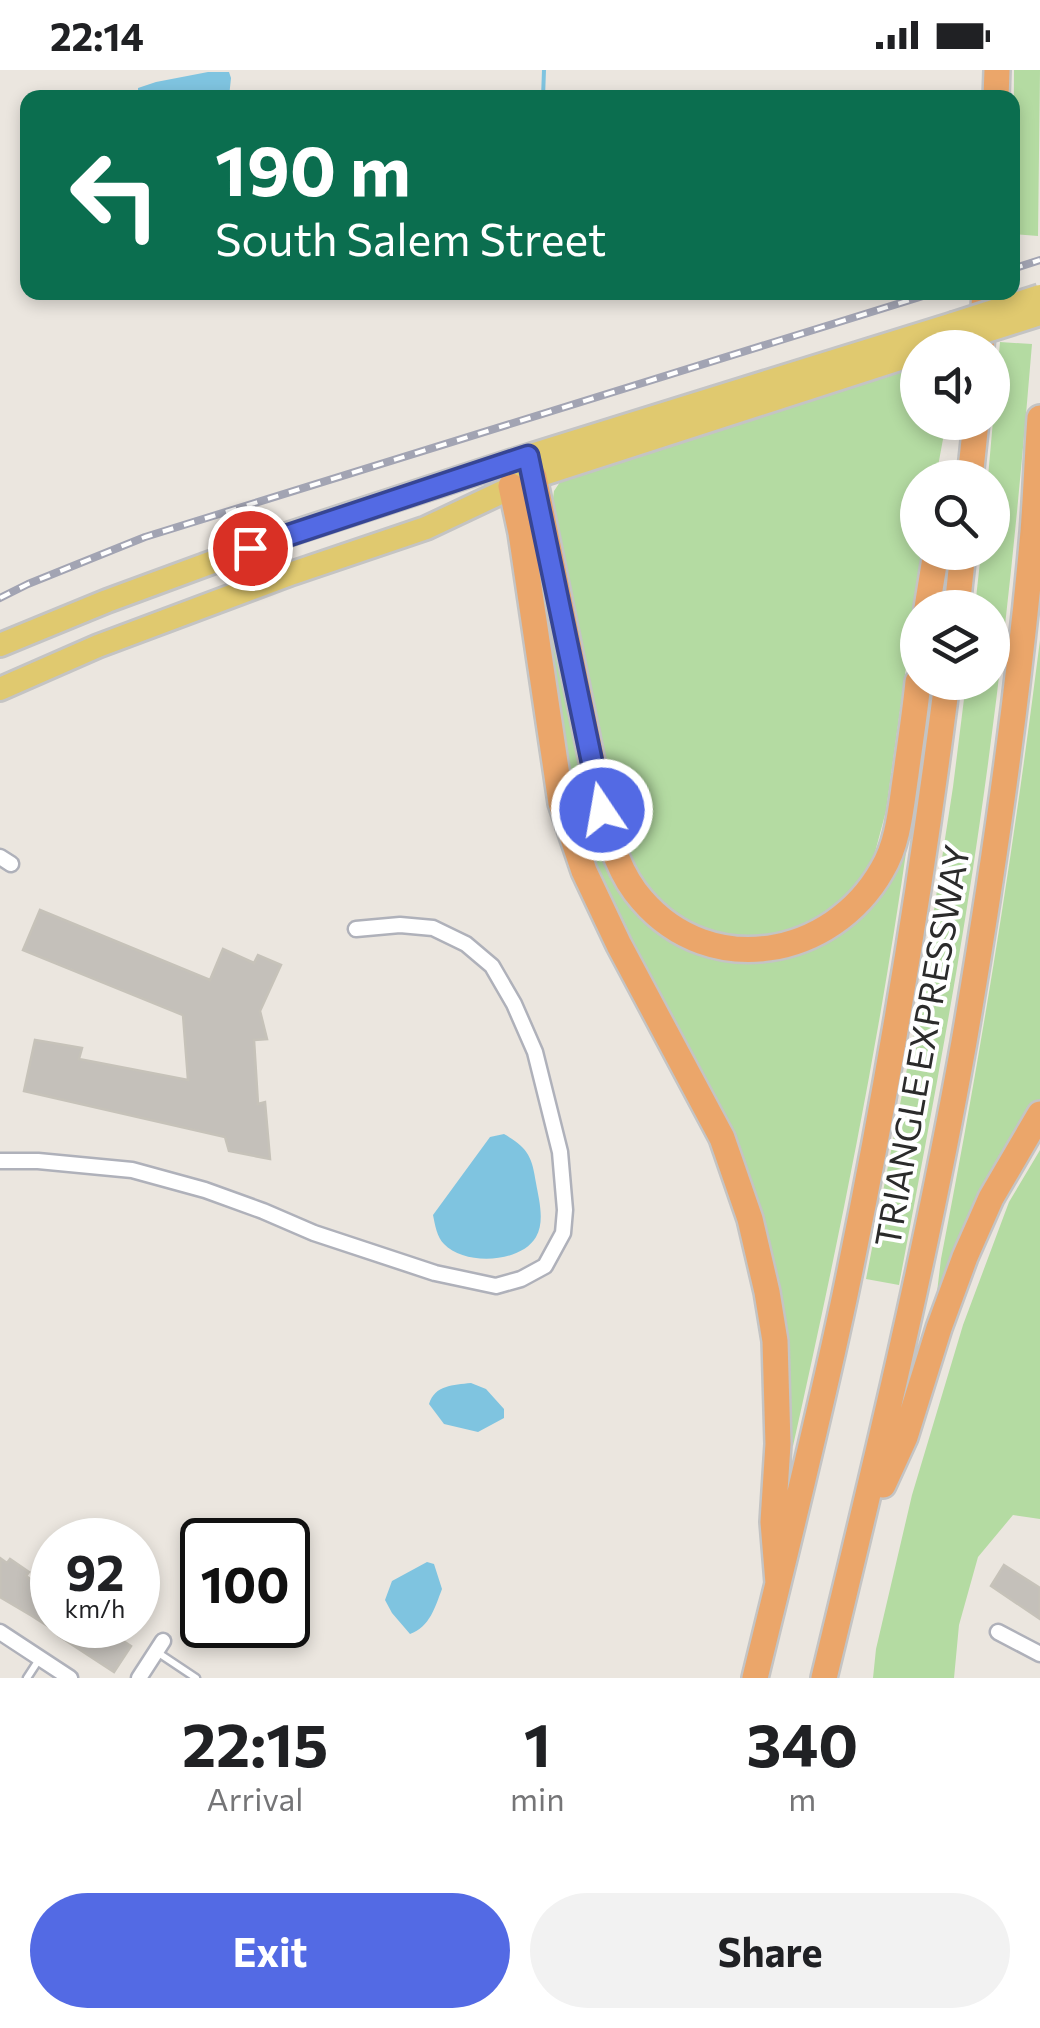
<!DOCTYPE html>
<html lang="en">
<head>
<meta charset="utf-8">
<style>
	body { margin:0; font-family:Commissioner,sans-serif; background:#f2f2f2; color:#202124; height:100vh; display:flex; flex-direction:column; font-size:38px; white-space:nowrap }
	* { box-sizing:border-box; margin:0 }
	p { font-size:32px; color:#757577 }
	.icon { flex:none; width:55px; height:55px; fill:none; stroke:currentColor; stroke-width:2; stroke-linecap:round; stroke-linejoin:round }
	.map { position:relative; height:1608px; overflow:hidden }
	.side { display:flex; flex-direction:column; background:#fff; flex:1 }
	.side>* { flex:none }
	.top-card { position:absolute; left:20px; top:20px; width:1000px; height:210px; border-radius:20px; box-shadow:0 5px 15px #0003; background:#0b6e4f; color:#fff; overflow:hidden }
	.buttons { position:absolute; left:900px; top:260px; display:grid; gap:20px }
	.buttons a { display:grid; place-items:center; width:110px; height:110px; border-radius:50%; background:#fff; box-shadow:0 5px 15px #0003; font-size:50px }
	.speed { position:absolute; left:30px; top:1448px; display:flex; gap:20px; font-size:50px; font-weight:700; text-align:center }
	.speed>* { display:grid; place-content:center; width:130px; height:130px; border-radius:50%; background:#fff; box-shadow:0 5px 15px #0003; line-height:1 }
	.speed small { font-size:25px; font-weight:400 }
	.speed .limit { border:5px solid #111; border-radius:15px; background:#fff; color:#111 }
	.pin { position:absolute; display:grid; place-items:center; width:85px; height:85px; color:#fff; margin:-42px; border:5px solid #fff; border-radius:50%; box-shadow:0 2px 10px #0007 }
	.me { position:absolute; width:110px; margin:-55px; rotate:348deg; stroke-linejoin:round; filter:drop-shadow(0 0 8px #0008) }
	.turn { display:flex; align-items:center; gap:35px; height:210px; padding:0 30px; font-size:45px }
	.turn .icon { width:130px; height:130px; stroke-width:2.5 }
	.turn b { display:block; font-size:70px; line-height:85px }
	.eta { display:flex; justify-content:space-evenly; align-items:center; height:170px; text-align:center }
	.eta b { font-size:60px; font-weight:700; line-height:70px }
	.cta { display:flex; gap:20px; margin-top:auto; padding:20px 30px }
	.cta a { flex:1; height:115px; border-radius:60px; background:#536ae4; color:#fff; font-size:40px; font-weight:700; line-height:115px; text-align:center }
	.cta a+a { background:#f2f2f2; color:#202124 }
	.status { display:flex; justify-content:space-between; align-items:center; height:70px; padding:0 50px; background:#fff; direction:ltr }
	.status svg { height:28px; fill:currentColor }
	.map>svg:first-child { display:block }
</style>
</head>
<body>
<div class="status"><b>22:14</b><svg viewBox="0 0 49 12"><path d="M0 12V9h3v3zM5 12V6h3v6zM10 12V3h3v9zM15 12V0h3v12zM26 1h20v11H26zM47 4h2v5h-2z"/></svg></div>
<div class="map">
<svg width="1040" height="1608" viewBox="0 0 1040 1608">
	<rect width="100%" height="100%" fill="#ebe6df"/>
	<!-- green -->
	<path fill="#b4dba2" d="M1014,0H1040L1038,166L1013,164Z
		M1000,272L1032,274C1019,433 1003,592 980,751C958,906 928,1061 899,1215L866,1209L919,937L953,717L966,613L992,612V538L975,537L981,483L992,482V408L988,407Z
		M917,292L918,352L946,353L936,407L918,408V482L922,483L886,741L874,786L857,815L833,839L804,857L770,871L737,872L670,848L624,791L551,443L554,421L564,406Z
		M554,562L567,616L651,851L803,880L903,768L908,769C879,973 838,1175 793,1376L785,1375L759,1159L620,860L575,754L544,565Z
		M1040,570V1031L1029,1048L942,1224L937,1222L941,1189C981,984 1014,778 1040,570Z
		M1040,1080V1449L1013,1445L978,1487L959,1555L954,1608H873L876,1579L912,1425L963,1255L1009,1132Z"/>
	<!-- water -->
	<path fill="#7fc4e0" d="M208,2H229L231,8L229,27H138V18L156,12Z
		M504,1064C528,1078 532,1086 536,1113C539,1130 545,1151 536,1167C521,1193 465,1196 444,1174C437,1167 435,1155 433,1145L490,1067Z
		M471,1313L486,1319L504,1339V1348L478,1362L444,1354L429,1334C435,1315 453,1315 471,1313Z
		M427,1492L434,1494L442,1519C435,1537 430,1557 410,1564L392,1543L385,1530L392,1511Z"/>
	<g fill="none" stroke-linecap="round" stroke-linejoin="round">
		<!-- stream -->
		<path stroke="#7fc4e0" stroke-width="4" d="M543,28L544,0"/>
	</g>
	<!-- building -->
	<path fill="#c4c0ba" stroke="#c6c2b9" stroke-width="2.5" d="M40,840L210,910L223,879L254,893L258,885L281,895L260,941L267,969L254,970L258,1034L265,1032L270,1089L229,1081L225,1067L24,1021L35,970L82,978L79,989L188,1010L183,945L23,880Z
		M0,1488L7,1493L10,1489L29,1502L26,1506L52,1524V1555H112L108,1561L131,1576L114,1602L59,1566L60,1564L32,1546L0,1527Z
		M1004,1495L1040,1518V1549L991,1516Z"/>
	<g fill="none" stroke-linecap="round" stroke-linejoin="round">
		<!-- service casing -->
		<g stroke="#afb1ba" stroke-width="11">
			<path id="service" d="M157,1582L196,1608
				M27,1608L40,1588"/>
		</g>
		<!-- minor casing -->
		<g stroke="#afb1ba" stroke-width="19">
			<path id="minor" d="M0,787L11,794
				M0,1091H38L132,1100L205,1120L263,1141L314,1163L435,1203L496,1216L521,1209L545,1196L563,1163L565,1140L560,1082L535,982L514,934L492,896L466,874L433,858L400,855L356,859
				M0,1562L70,1608
				M998,1562L1040,1584
				M139,1608L163,1571"/>
		</g>
		<!-- primary casing -->
		<g stroke="#c4c4c4" stroke-width="28">
			<path id="primary" d="M0,575L107,531L286,465L506,393L953,254
				M0,619L98,576L293,503L426,458L534,407L918,283"/>
		</g>
		<!-- motorway casing -->
		<g stroke="#c4c4c4" stroke-width="30">
			<path id="motorway" d="M996,28L997,0
				M981,278L985,222
				M534,407L602,740C611,773 619,804 642,830C711,910 832,888 882,800C899,772 901,736 906,704C910,673 915,643 918,612
				M970,408L976,352
				M511,416L521,463L561,733L584,801L619,875L722,1068L750,1149L767,1222L775,1271L778,1374L773,1452L778,1513
				M927,538L936,482
				M957,538L963,482
				M883,1415L905,1367L939,1258L965,1187L991,1128L1040,1044
				M755,1608C786,1480 818,1353 845,1225C887,1022 921,818 947,612
				M824,1608C875,1397 926,1186 964,972C993,803 1018,632 1033,462C1036,424 1037,386 1040,348"/>
		</g>
		<!-- service -->
		<use href="#service" stroke="#fff" stroke-width="6"/>
		<!-- minor -->
		<use href="#minor" stroke="#fff" stroke-width="14"/>
		<!-- primary -->
		<use href="#primary" stroke="#e0c96f" stroke-width="22"/>
		<!-- motorway -->
		<use href="#motorway" stroke="#eba66a" stroke-width="25"/>
		<!-- rail casing -->
		<g stroke="#a2a4b3" stroke-width="8">
			<path id="rail" d="M1012,199L1040,190
				M0,528L28,514L145,467L936,222"/>
		</g>
		<!-- rail -->
		<use href="#rail" stroke="#fff" stroke-width="4" stroke-dasharray="11" stroke-linecap="butt"/>
		<!-- primary-bridge casing -->
		<g stroke="#c4c4c4" stroke-width="28" stroke-linecap="butt">
			<path id="primary-bridge" d="M953,254L1040,226
				M952,272L1040,244"/>
		</g>
		<!-- primary-bridge -->
		<use href="#primary-bridge" stroke="#e0c96f" stroke-width="22"/>
	</g>
	<g fill="none" stroke-linecap="round" stroke-linejoin="round">
		<!-- route casing -->
		<g stroke="#364594" stroke-width="25">
			<path id="route" d="M250,478L528,386L602,740"/>
		</g>
		<!-- route -->
		<use href="#route" stroke="#536ae4" stroke-width="18"/>
	</g>
	<g text-anchor="middle" stroke-width="8" stroke-linejoin="round" paint-order="stroke">
		<!-- street labels -->
		<g font-size="35" fill="#2b2b2b" stroke="#fff">
			<text transform="translate(923 976) rotate(-80)" y="12">TRIANGLE EXPRESSWAY</text>
		</g>
	</g>
</svg>
<div class="buttons">
<a><svg class="icon" aria-label="sound" viewBox="0 0 24 24"><path d="M4 9h4l5-4v14l-5-4H4zM17 9q2 3 0 6"/></svg></a>
<a><svg class="icon" aria-label="search" viewBox="0 0 24 24"><circle cx="10" cy="10" r="6"/><path d="M15 15l6 6"/></svg></a>
<a><svg class="icon" aria-label="layers" viewBox="0 0 24 24"><path d="M12 4l9 5-9 5-9-5zM3 14l9 5 9-5"/></svg></a>
</div>
<div class="speed"><div>92<small>km/h</small></div><div class="limit">100</div></div>
<div class="pin" style="left:250px;top:478px;background:#d93025"><svg class="icon" aria-label="arrive" viewBox="0 0 24 24"><path d="M6 21V4h12l-3 4 3 4H6"/></svg></div>
<svg class="me" style="left:602px;top:740px" viewBox="-20 -20 40 40"><circle r="17" fill="#536ae4" stroke="#fff" stroke-width="3"/><path d="M0-11L8 9 0 5-8 9z" fill="#fff"/></svg>
<div class="top-card">
<div class="turn"><svg class="icon" aria-label="left" viewBox="0 0 24 24"><path d="M17 20v-9H6M10 6l-5 5 5 5"/></svg><div><b>190 m</b>South Salem Street</div></div>
</div>
</div>
<section class="side">
<div class="eta">
<div><b>22:15</b><p>Arrival</p></div>
<div><b>1</b><p>min</p></div>
<div><b>340</b><p>m</p></div>
</div>
<div class="cta"><a>Exit</a><a>Share</a></div>
</section>
</body>
</html>
